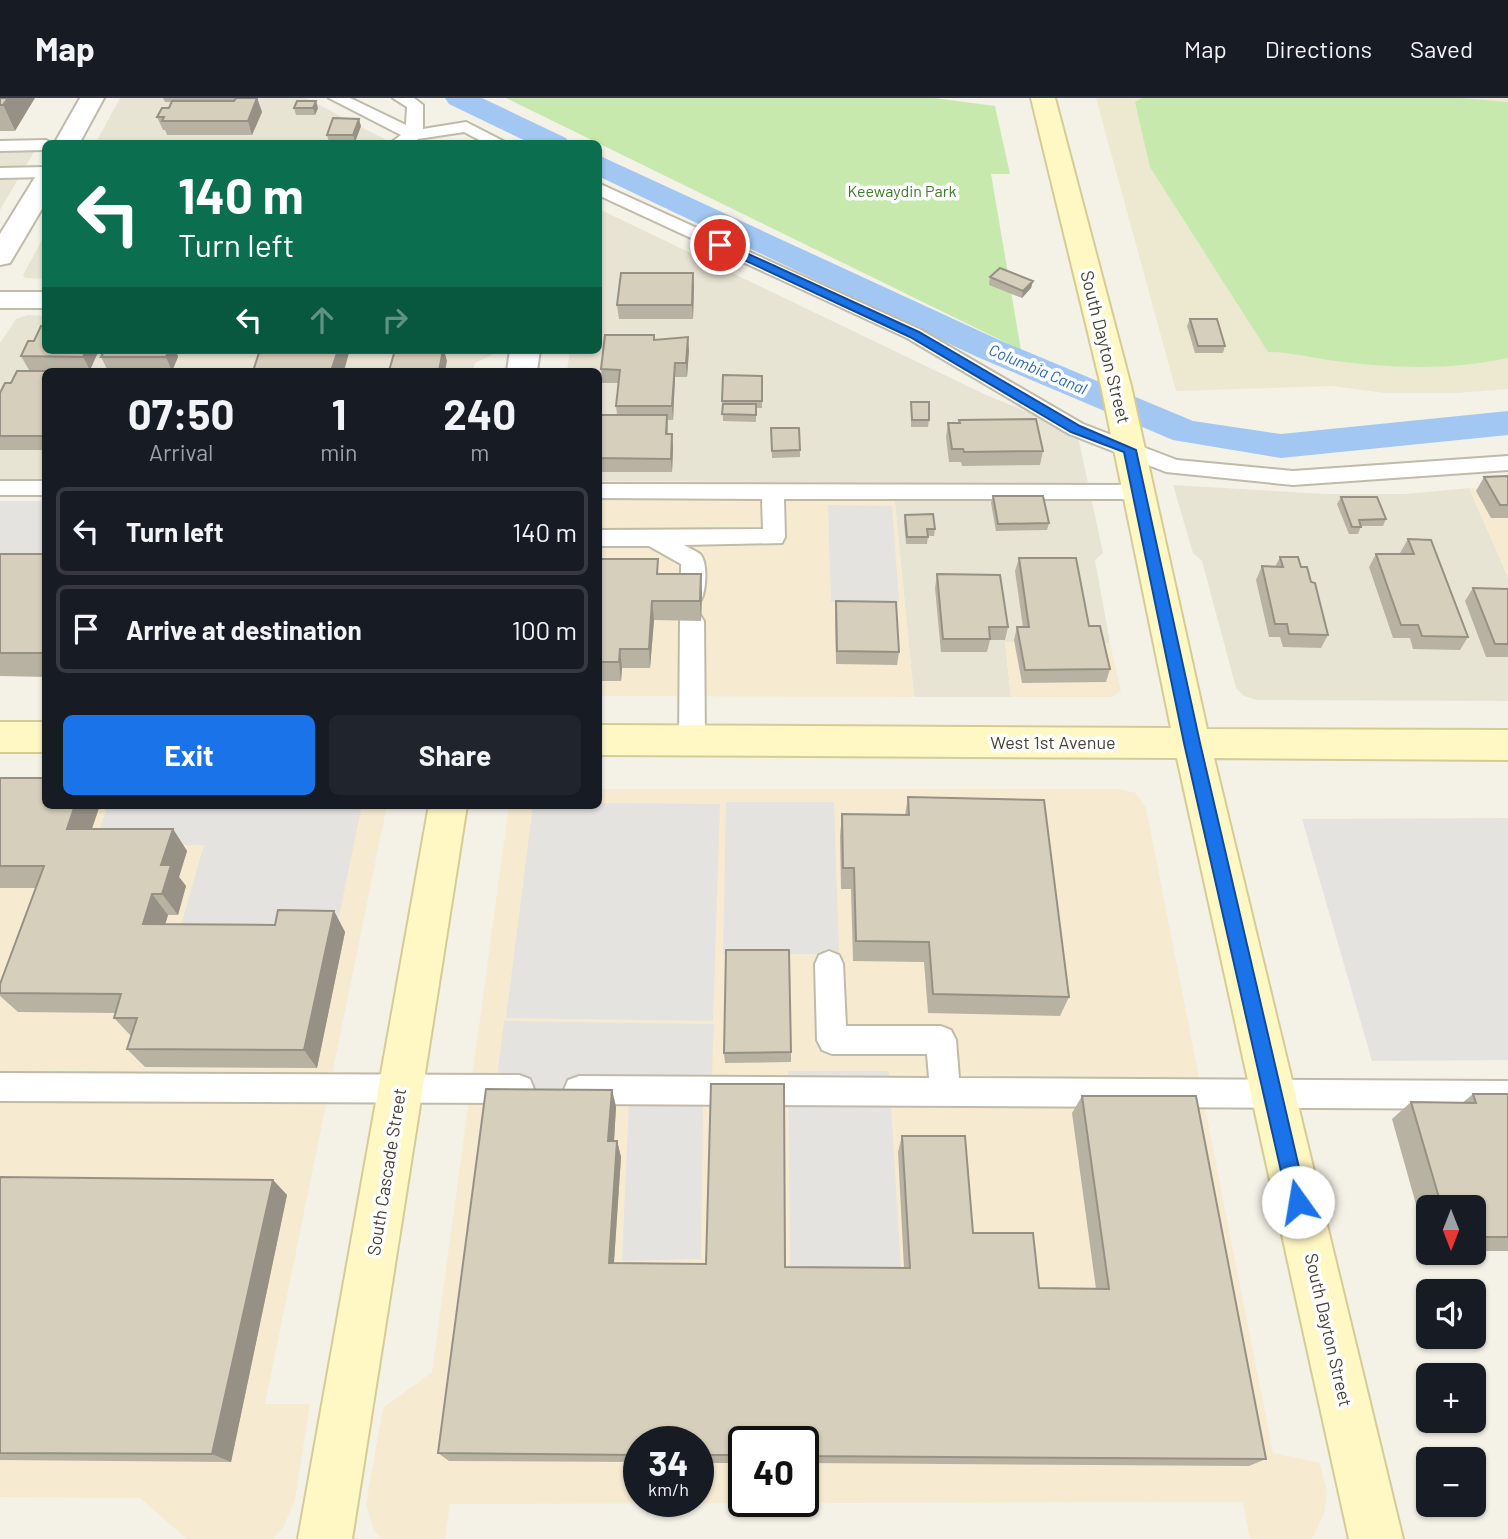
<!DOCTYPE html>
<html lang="en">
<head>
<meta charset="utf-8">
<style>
	body { margin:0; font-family:Barlow,sans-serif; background:#20242c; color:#f1f3f6; height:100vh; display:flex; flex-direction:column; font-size:26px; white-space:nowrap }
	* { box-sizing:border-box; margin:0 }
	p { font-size:23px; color:#9ea1a6 }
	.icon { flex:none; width:38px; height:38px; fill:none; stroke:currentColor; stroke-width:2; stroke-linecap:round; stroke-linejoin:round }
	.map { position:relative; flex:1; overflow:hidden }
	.sheet { position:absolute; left:42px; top:270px; width:560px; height:441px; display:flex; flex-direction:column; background:#171b24; border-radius:10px; box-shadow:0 2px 5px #0004 }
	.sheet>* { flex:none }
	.guide { position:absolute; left:42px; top:42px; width:560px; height:214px; border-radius:10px; box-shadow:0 2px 5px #0004; background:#0b6e4f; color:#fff; overflow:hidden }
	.needle { width:46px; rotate:180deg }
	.controls { position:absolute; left:1416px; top:1097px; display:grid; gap:14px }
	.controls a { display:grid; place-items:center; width:70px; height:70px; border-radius:10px; background:#171b24; box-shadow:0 2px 5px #0004; font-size:35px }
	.speed { position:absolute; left:623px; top:1328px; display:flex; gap:14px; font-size:35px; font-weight:700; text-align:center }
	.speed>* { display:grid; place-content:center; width:91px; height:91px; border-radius:50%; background:#171b24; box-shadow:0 2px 5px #0004; line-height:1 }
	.speed small { font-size:18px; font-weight:400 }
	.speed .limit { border:4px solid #111; border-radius:10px; background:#fff; color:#111 }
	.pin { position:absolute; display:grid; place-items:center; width:60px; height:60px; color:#fff; margin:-30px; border:4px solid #fff; border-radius:50%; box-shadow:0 2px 7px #0007 }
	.me { position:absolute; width:77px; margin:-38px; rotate:347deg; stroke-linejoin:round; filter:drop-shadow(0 0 5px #0008) }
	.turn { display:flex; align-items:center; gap:24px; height:147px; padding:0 21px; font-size:32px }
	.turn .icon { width:91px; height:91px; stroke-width:2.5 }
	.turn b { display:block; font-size:49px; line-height:60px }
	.lanes { display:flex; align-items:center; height:66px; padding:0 21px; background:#0003; justify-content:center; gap:35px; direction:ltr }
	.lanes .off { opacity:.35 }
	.eta { display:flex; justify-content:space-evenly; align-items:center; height:119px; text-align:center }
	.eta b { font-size:42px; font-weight:700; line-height:49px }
	.action { display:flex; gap:14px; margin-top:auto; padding:14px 21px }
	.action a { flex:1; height:80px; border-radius:10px; background:#1a73e8; color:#fff; font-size:28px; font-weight:700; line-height:80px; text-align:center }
	.action a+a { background:#20242c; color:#f1f3f6 }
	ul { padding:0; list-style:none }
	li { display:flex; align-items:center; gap:21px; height:88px; margin:0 14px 10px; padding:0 7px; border:4px solid #363941; border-radius:10px }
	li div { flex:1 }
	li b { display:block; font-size:26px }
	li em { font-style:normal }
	header { display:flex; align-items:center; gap:42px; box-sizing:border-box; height:98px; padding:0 35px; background:#171b24; border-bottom:2px solid #363941 }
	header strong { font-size:33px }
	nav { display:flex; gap:38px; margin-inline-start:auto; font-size:24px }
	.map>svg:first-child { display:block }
</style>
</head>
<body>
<header>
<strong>Map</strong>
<nav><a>Map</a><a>Directions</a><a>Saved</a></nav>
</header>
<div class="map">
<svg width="1508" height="1441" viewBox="0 0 1508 1441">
	<rect width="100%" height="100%" fill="#f4f1e7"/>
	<!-- residential -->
	<path fill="#e8e4d4" d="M120,0H306L392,45L95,46Z
		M0,42H41L0,112Z
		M599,111L986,297L1077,334L1103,455L1095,462L1110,545L1005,544L1011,599H914L893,385L599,383L598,273H567L570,252H598Z
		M45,136V181L25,180L23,177Z
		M28,217L45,218L46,252H493L492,257L475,265L473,273H46L45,382H0V245L16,221Z
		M1173,387L1327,396H1405L1469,390L1508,479V603L1257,602L1244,598L1236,590L1202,463L1193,455Z"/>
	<!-- commercial -->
	<path fill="#f6ebd1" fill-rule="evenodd" d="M599,383L893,385L914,599L599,598Z
		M1508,389V479L1469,390Z
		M1005,544L1110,545L1121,593L1112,599H1011Z
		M0,685L46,707H387L265,1306H310L295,1402L284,1428L273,1441H187L140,1400L0,1399Z
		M599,691H1119L1136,695L1146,710L1273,1355L1320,1365L1327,1395L1324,1416L1312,1441H1250L1243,1404L450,1406L445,1441H382L374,1433L366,1406L383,1310L432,1274L509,707H598ZM639,1344H698V1404H639ZM744,1344H803V1404H744Z"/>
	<!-- education -->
	<path fill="#ede9d0" d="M1096,0H1508V291L1457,295H1384L1332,288L1176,293Z"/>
	<!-- green -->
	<path fill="#c7e9ae" d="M506,0H934L995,8L1010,76H991L1021,252Z
		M1142,0H1461L1508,4V260C1449,273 1387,270 1328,262C1308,259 1289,254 1268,254L1150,69L1135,4Z"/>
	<!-- parking -->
	<path fill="#e5e3df" d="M0,403H45V477H0Z
		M828,407L892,408L899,504H831Z
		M726,704H834L839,856H723Z
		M599,705L720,706L713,923L506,920L533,707Z
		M108,707H362L337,828L181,827L204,747H94Z
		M1508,720V962L1372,963L1302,721Z
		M504,923L714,926L711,1000L495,998Z
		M788,973H889L901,1174L790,1173Z
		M703,1004L701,1161L622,1163L629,1005Z"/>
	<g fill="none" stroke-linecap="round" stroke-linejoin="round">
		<!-- canal -->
		<path fill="#a1c7f2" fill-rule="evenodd" d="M445,0H482L566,40L570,46H532L449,6Z
			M598,57L999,242L1193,323L1281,336L1508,313V337L1281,360L1173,342L975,258L598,78Z"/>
		<!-- lane casing -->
		<g stroke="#bfbaa9" stroke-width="4">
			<path id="lane" d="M329,0H350L406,27L407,9L393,0H414L423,7V31L466,24L509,46H487L464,34L418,41L411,46H389L401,37Z
				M46,42L53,46H46V52L0,53V43Z
				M46,69V79L0,80V70Z
				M598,85L921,232L1083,326L1177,362L1293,373L1508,358V372L1293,387L1166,374L1069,336L907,240L598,97Z
				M0,383H46V397H0Z
				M598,386L1138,387L1146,389L1149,394L1146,399L1138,401H784L785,439L782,445L684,447C689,450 696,453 700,456C708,464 706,493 701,502L693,504L685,502L681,496V466L649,448H598V432L763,431L762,401L598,400Z
				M692,514L700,517L704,523L705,643L701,650L692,653L683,650L679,643L680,523L684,517Z
				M829,853L839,857L843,866L846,928H941L951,932L956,942L959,980L1508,983V1011L579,1006L568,1002L564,992L568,982L579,978L929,980L927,956H832L822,952L817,942L815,866L819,857Z
				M0,975L519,977L530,981L534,991L530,1001L519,1005L0,1003Z"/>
		</g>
		<!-- street casing -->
		<g stroke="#bfbaa9" stroke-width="4">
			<path id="street" d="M80,0H104L79,46H54Z
				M46,73V104L10,165L0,167V136L37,76Z
				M0,194H46V210H0Z
				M510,252H540L537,273H507Z"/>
		</g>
		<!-- secondary casing -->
		<g stroke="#d5cc95" stroke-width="4">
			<path id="secondary" d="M1031,0H1055L1131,288L1207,631L1508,632V662L1214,660L1403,1441H1349L1177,660L598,657V627L1171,630L1101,288Z
				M0,624H46V654H0Z
				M429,707H467L352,1441H298Z"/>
		</g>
		<!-- lane -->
		<use href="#lane" fill="#fff" fill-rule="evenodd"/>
		<!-- street -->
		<use href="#street" fill="#fff" fill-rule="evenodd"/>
		<!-- secondary -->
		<use href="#secondary" fill="#fff8c5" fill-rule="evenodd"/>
	</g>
	<!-- wall -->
	<path fill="#b8b2a2" d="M0,0L15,33H0Z
		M163,0H257L262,14L252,37H167L165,32H163L157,19L169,10L172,4H165Z
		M294,10H318L315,17H296Z
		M361,28L355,44H329L327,37Z
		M990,179L1033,183L1031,190L1022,200L989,187Z
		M694,188L693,221H619L617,207Z
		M1190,221L1225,248L1223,255H1195L1187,228Z
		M654,237L655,242L689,252L687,279H675L673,322H668V336H672L673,350L672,374H598V317H617L616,308L618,285H602L601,271Z
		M99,252L90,272H29L21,258Z
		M105,252H176L178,259L172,273H108L101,259Z
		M46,273V352H0V295L11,285Z
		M762,278V310H756V324L723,323L722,303Z
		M911,304L929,322L928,329H911Z
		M959,322L1043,353L1040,367L962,368L961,364H949L946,339L948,325H959Z
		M771,330L800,352V359L772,360Z
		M1508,378V420H1491L1476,393L1484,379Z
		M993,398L1049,425L1047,432L996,433L991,405Z
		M1341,399L1386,421L1383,428H1361L1358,436H1349L1337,406Z
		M905,417L935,431L934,438H928L927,446H906L904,423Z
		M1408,441L1468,539L1460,552L1413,551L1410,540H1393L1369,469L1376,456H1401L1400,455Z
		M0,456H46V579L0,578Z
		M1280,459L1301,469L1328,537L1321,550L1283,549L1280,539H1269L1256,482L1262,468L1275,469Z
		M1019,460L1089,528L1110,571L1106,584L1022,585L1014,542L1017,529H1023L1015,473Z
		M598,461L659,476L702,496L701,523L654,522L650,570H622L621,583H598Z
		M937,476L1008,529L1005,542H990L987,554H941L935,490Z
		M1473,490L1508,491V559H1486L1465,503Z
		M836,503L899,554L897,567L836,566L835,516Z
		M0,680L100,707L92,731H173L187,753L179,779L186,788L178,817H168L165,826L275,827L334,813L345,834L317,970L145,969L127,951L131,938L114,920L115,915L18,914L0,898V886L36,790H0Z
		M908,699L1069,899L1060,918L928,915L924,864L853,863L851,791H841L840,738L842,716L905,717Z
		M791,954V964L725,965L724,955Z
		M612,992L616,1009L614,1043H617L621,1059L614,1165L785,1169L904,1170L898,1054L902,1038L973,1135L1039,1190L1096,1191L1072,1015L1082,998L1266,1361L1249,1368L803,1365V1344H744V1365H698V1344H639V1364L449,1363L438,1355Z
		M1473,996H1508V1153H1474V1110H1428V1149L1392,1021L1411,1004L1462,1005Z
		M0,1079L273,1082L287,1097L231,1364L0,1362Z"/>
	<!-- shaded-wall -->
	<path fill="#969184" d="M8,0H35L15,33L3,7Z
		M257,0L262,14L252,37L248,23Z
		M316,3L318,10L315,17L313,10Z
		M359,21L361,28L355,44L353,37Z
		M693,175L694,188L693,221L692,207Z
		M1033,183L1031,190L1022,200L1023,193Z
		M688,239L689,252L687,279L686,265Z
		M86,252H99L90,272L83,259Z
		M169,252H176L178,259L172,273L166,259Z
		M338,252H349V255L344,273H331Z
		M443,252H444L447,263L445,273H439Z
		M675,265V279L673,322L672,308Z
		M672,336L673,350L672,374L671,361Z
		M701,476L702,496L701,523L700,503Z
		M652,503L654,522L650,570L649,551Z
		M620,551L622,570L621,583L619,564Z
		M75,707H100L84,753L67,731Z
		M173,731L187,753L179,779L186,788L178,817L162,796L161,767Z
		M152,796L168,817L159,847L143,826Z
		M334,813L345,834L317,970L304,952Z
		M612,992L616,1009L613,1059L608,1043Z
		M617,1043L621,1059L613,1178L609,1165Z
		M273,1082L287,1097L231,1364L212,1356Z"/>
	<!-- building -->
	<path fill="#d6cfbc" stroke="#969184" stroke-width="2" d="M0,0H8L3,7H0Z
		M236,0H257L248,23H162L164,19H157L162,10H169L172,3H234Z
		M297,3H316L313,10H294Z
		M333,20L359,21L353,37H327Z
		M1000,170L1033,183L1023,193L990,179Z
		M621,175H693L692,207H617Z
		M1190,221H1217L1225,248H1198Z
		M41,228H46V252H86L83,259L21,258L28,243H34Z
		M605,237H654V242L688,239L686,265H675L672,308H616L620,272L601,271Z
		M105,252H169L166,259H101Z
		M260,252H338L331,273H253Z
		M395,252H443L439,273H389Z
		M17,273H46V338H0V295L5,285H11Z
		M723,277L762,278V303H722Z
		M911,304H929V322H912Z
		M723,306H756V317L722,316Z
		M598,317H667L666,336H672L671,361L598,360Z
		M1036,321L1043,353L964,354L963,351H952L948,325H960L959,322Z
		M771,330H799L800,352L772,353Z
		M1508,378V407H1500L1484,379Z
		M993,398H1043L1049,425L998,426Z
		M1341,399H1377L1386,421L1359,422L1361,429H1352Z
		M933,416L935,431H927L928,439H907L905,417Z
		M1408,441L1431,442L1468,539L1422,538L1418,527H1401L1376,456H1414Z
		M0,456H46V555H0Z
		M1280,459H1298L1301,469H1307L1311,484L1315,485L1328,537L1289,536L1287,526H1275L1262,468L1283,469Z
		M1019,460H1076L1089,528H1100L1110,571L1025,572L1017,529H1029Z
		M598,461H658L657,476H701L700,503H652L649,551H620L619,564H598Z
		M937,476L1000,477L1008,529H989L990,541H943Z
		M1473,490L1508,491V546H1495Z
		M836,503L896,504L899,554L837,553Z
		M0,680H46V707H75L67,731H173L161,767H171L162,796H152L143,826L275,827L278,812L334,813L304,952L127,951L137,920H114L121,896L0,895V886L44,768H0Z
		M908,699L1044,702L1069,899L933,896L929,844L856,843L854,770H843L842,716L909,717Z
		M726,852H789L791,954L724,955Z
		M711,986H784L785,1169L910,1170L902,1038H965L973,1135H1033L1039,1190L1109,1191L1082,998H1196L1266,1361L803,1358V1344H744V1357H698V1344H639V1357L438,1355L486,991L612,992L608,1043H617L609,1165L706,1166Z
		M1473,996H1508V1139H1474V1110H1442L1411,1004L1476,1005Z
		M0,1079L273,1082L212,1356L0,1355Z"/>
	<!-- route -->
	<path fill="#1a73e8" stroke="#114b97" stroke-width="2" d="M720,143L919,234L1080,328L1136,352L1200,645L1307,1104L1305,1111L1298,1114L1291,1111L1288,1104L1184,645L1124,354L1071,334L910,239L716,149L714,147Z"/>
	<g text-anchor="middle" stroke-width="7" stroke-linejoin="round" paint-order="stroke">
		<!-- far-park labels -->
		<g font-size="16" fill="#3c7b27" stroke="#fff">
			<text x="902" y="99">Keewaydin Park</text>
		</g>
		<!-- far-water labels -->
		<g font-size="16" font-style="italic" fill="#2b6ab6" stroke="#fff">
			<text transform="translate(1038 271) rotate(23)" y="6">Columbia Canal</text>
		</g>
		<!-- street labels -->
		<g font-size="18" fill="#474235" stroke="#fff">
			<text transform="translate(1105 249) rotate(76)" y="6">South Dayton Street</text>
			<text x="1053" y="651">West 1st Avenue</text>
			<text transform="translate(387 1074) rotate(-81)" y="6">South Cascade Street</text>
			<text transform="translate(1328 1232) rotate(77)" y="6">South Dayton Street</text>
		</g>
	</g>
</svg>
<div class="controls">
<a><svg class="needle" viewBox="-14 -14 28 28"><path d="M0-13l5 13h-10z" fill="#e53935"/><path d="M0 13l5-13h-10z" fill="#9ea1a6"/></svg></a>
<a><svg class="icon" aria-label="sound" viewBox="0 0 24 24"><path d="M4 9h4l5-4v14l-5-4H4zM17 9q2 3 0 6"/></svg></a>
<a>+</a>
<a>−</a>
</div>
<div class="speed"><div>34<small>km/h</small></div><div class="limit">40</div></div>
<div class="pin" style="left:720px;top:147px;background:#d93025"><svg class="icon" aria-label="arrive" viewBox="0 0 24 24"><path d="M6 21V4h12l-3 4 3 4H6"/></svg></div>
<svg class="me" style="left:1298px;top:1104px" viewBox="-20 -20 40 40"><circle r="19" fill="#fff"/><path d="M0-13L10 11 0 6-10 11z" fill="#1a73e8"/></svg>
<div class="guide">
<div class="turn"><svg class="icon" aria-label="left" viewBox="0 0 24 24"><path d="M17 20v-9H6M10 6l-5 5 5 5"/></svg><div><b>140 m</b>Turn left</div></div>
<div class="lanes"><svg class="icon" aria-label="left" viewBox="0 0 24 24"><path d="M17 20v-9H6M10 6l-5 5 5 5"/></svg><svg class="icon off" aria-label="ahead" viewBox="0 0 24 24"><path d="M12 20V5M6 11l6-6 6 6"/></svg><svg class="icon off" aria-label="right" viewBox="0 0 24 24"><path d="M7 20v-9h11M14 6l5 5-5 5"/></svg></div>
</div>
<section class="sheet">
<div class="eta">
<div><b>07:50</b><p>Arrival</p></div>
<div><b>1</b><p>min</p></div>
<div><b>240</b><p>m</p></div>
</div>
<ul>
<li><svg class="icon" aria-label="left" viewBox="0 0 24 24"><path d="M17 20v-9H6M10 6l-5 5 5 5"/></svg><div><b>Turn left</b></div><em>140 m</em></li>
<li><svg class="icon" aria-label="arrive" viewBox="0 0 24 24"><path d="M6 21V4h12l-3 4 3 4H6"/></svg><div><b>Arrive at destination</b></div><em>100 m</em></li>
</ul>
<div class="action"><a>Exit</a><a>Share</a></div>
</section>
</div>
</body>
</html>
